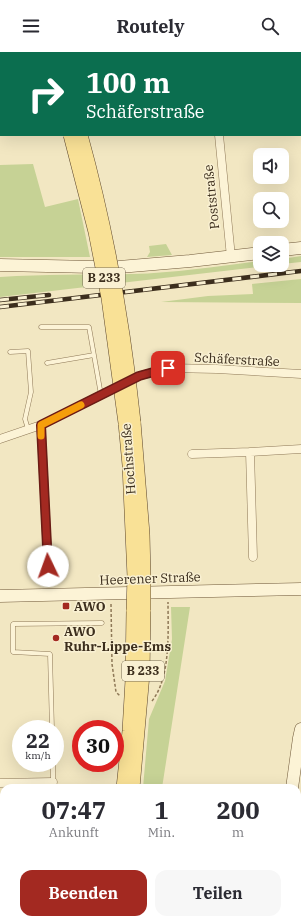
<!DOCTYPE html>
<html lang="de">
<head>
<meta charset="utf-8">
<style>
	body { margin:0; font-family:"IBM Plex Serif",serif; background:#f7f7f7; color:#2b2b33; height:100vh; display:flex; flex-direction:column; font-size:15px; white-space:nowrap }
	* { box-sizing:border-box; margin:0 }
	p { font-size:13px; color:#7c7c81 }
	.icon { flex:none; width:22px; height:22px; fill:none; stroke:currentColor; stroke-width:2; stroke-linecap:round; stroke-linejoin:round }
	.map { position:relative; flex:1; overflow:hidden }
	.side { position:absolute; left:0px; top:732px; width:301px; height:140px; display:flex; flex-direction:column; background:#fff; border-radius:12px 12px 0 0; box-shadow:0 4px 16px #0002 }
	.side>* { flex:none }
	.hud { position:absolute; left:0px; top:0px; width:301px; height:84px; box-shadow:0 4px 16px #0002; background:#0b6e4f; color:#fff; overflow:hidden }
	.controls { position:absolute; left:253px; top:96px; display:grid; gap:8px }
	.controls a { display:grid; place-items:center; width:36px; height:36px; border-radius:8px; background:#fff; box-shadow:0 4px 16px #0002; font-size:20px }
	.speed { position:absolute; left:12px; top:668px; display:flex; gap:8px; font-size:20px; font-weight:700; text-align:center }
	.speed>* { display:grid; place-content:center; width:52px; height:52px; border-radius:50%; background:#fff; box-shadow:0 4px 16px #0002; line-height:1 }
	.speed small { font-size:10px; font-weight:400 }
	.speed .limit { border:6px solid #d22; background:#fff; color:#111 }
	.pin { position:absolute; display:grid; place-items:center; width:34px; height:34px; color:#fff; margin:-17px; border-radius:8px; box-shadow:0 2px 6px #0006 }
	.me { position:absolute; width:44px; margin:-22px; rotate:357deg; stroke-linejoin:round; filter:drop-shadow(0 0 3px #0008) }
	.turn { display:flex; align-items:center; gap:14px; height:84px; padding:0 20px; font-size:18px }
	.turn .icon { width:52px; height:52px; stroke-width:2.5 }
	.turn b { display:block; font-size:28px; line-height:34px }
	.eta { display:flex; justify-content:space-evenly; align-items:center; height:68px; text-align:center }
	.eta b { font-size:24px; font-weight:700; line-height:28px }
	.action { display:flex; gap:8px; margin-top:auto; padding:8px 20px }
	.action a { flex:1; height:46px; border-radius:12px; background:#a32921; color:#fff; font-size:16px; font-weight:700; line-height:46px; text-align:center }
	.action a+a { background:#f7f7f7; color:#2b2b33 }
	header { display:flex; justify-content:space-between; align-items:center; height:52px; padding:0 20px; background:#fff; font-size:18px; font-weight:700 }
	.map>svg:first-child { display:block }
</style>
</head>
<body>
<header><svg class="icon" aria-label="menu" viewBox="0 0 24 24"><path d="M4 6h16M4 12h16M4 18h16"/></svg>Routely<svg class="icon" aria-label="search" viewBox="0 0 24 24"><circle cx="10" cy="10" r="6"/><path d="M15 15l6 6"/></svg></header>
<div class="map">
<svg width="301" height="872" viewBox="0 0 301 872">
	<rect width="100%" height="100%" fill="#f2e7c2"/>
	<!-- green -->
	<path fill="#c6d295" d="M33,112L45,155L78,147L90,205H0V113Z
		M166,192L172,203L147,205L150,200L149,194Z
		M301,204V210L282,212V207Z
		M260,209V213H275L0,245V225C44,222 88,223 132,222C175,221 218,214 260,209Z
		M301,227V251L161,250L208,244L253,242L252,232Z
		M171,555H190L162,736H143L149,667L165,629L172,587Z
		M129,868H152V872H128Z"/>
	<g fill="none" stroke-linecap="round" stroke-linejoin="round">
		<!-- lane casing -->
		<g stroke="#8e7857" stroke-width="5">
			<path id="lane" d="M41,275H89L101,343
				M10,300L28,299L31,340L25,367L28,377
				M47,311L94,303
				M52,677L50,602L13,600V572L102,571
				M53,711V730
				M297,781H301
				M297,802L301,803
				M297,833H301
				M156,872L157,868
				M250,872L251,868"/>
		</g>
		<!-- street casing -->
		<g stroke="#8e7857" stroke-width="9">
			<path id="street" d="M300,17H301
				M219,83L231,205
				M41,373L48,514
				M0,387L41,373L139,324L168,316L217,317L301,322
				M192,402L250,400
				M253,505L250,400L301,397
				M0,731L53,730"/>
		</g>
		<!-- secondary casing -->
		<g stroke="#70593a" stroke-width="13">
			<path id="secondary" d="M282,198L301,196
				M0,213L94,215
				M119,215L190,209L260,201
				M0,544L301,537
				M292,736L299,686L301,677
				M269,872V868"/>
		</g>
		<!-- primary casing -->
		<g stroke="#5b452c" stroke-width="14">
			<path id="primary" d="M44,0V1
				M55,0V1
				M134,370L143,482L144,525
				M125,371L129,413L134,525
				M123,736L129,679L132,628L133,558
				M133,736L143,622L144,558
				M104,872V868
				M115,872L116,868"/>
		</g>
		<!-- path -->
		<path stroke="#8e7857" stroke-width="1.5" stroke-dasharray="3 2" stroke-linecap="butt" d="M274,0V1
			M300,0L301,5
			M0,83H1
			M6,83H10
			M111,552L112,612L116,640L120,644
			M152,649C171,625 168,579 168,550
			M297,754L299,744"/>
		<!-- lane -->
		<use href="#lane" stroke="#fcf3d6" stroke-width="4"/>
		<!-- street -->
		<use href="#street" stroke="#fcf3d6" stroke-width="8"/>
		<!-- secondary -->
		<use href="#secondary" stroke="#fcf3d6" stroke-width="12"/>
		<!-- primary -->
		<use href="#primary" stroke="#f9e196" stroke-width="13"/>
		<!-- rail casing -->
		<g stroke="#3c2e1d" stroke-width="4.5">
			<path id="rail" d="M0,248L49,243
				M0,255L301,219"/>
		</g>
		<!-- rail -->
		<use href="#rail" stroke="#f9f0d2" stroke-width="3" stroke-dasharray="9" stroke-linecap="butt"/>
		<!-- primary-bridge casing -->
		<g stroke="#5b452c" stroke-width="14" stroke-linecap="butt">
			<path id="primary-bridge" d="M70,83L95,180L108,246L125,371
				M81,83C107,177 124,273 134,370
				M133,558L134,525
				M144,558V525"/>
		</g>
		<!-- primary-bridge -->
		<use href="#primary-bridge" stroke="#f9e196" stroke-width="13"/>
	</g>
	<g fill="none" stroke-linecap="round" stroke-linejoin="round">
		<!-- route casing -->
		<g stroke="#6a1b15" stroke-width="10">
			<path id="route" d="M48,514L41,373L139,324L168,316"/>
		</g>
		<!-- route -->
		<use href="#route" stroke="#a32921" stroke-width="7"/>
		<!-- slow -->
		<path stroke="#f59e0b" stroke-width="7" d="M41,384V373L81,353"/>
	</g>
	<!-- markers -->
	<g fill="#a32921" stroke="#f9f0d2" stroke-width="1.5">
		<rect x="62" y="550" width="8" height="8" rx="2"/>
		<circle cx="56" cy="586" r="4"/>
	</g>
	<g text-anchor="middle" stroke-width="3" stroke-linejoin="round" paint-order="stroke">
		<!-- shield labels -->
		<g fill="#f9f0d2" stroke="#756853" stroke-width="1">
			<rect x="83" y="216" width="42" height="20" rx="3"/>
			<rect x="122" y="609" width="42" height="20" rx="3"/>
		</g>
		<g font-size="12" font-weight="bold" fill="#3c2e1d">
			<text x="104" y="230">B 233</text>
			<text x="143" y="623">B 233</text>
		</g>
		<!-- street labels -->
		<g font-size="13" fill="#3c2e1d" stroke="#f9f0d2">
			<text transform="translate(211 145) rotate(-96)" y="5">Poststraße</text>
			<text transform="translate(237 307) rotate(3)" y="5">Schäferstraße</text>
			<text transform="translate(128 407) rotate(-94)" y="5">Hochstraße</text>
			<text transform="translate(150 526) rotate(-2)" y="5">Heerener Straße</text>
		</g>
		<!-- poi labels -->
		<g font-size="13" font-weight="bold" fill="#3c2e1d" stroke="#f9f0d2" text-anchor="start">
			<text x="74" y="559">AWO</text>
			<text x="64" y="584">AWO<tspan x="64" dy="15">Ruhr-Lippe-Ems</tspan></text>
		</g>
	</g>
</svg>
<div class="controls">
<a><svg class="icon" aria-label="sound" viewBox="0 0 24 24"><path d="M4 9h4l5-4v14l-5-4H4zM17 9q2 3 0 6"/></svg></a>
<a><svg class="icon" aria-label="search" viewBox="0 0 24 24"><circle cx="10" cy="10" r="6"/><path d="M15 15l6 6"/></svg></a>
<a><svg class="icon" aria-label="layers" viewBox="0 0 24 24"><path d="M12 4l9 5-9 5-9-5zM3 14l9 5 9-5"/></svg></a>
</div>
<div class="speed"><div>22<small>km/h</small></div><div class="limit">30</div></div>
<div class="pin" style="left:168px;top:316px;background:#d93025"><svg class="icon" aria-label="arrive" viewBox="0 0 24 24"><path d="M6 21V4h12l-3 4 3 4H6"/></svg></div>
<svg class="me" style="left:48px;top:514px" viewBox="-20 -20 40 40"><circle r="19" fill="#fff"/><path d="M0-13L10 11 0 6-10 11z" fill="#a32921"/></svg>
<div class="hud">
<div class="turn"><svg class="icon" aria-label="right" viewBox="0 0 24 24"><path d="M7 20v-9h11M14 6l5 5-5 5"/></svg><div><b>100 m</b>Schäferstraße</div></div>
</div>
<section class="side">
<div class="eta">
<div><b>07:47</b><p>Ankunft</p></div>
<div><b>1</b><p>Min.</p></div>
<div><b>200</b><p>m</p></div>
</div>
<div class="action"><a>Beenden</a><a>Teilen</a></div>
</section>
</div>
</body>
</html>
